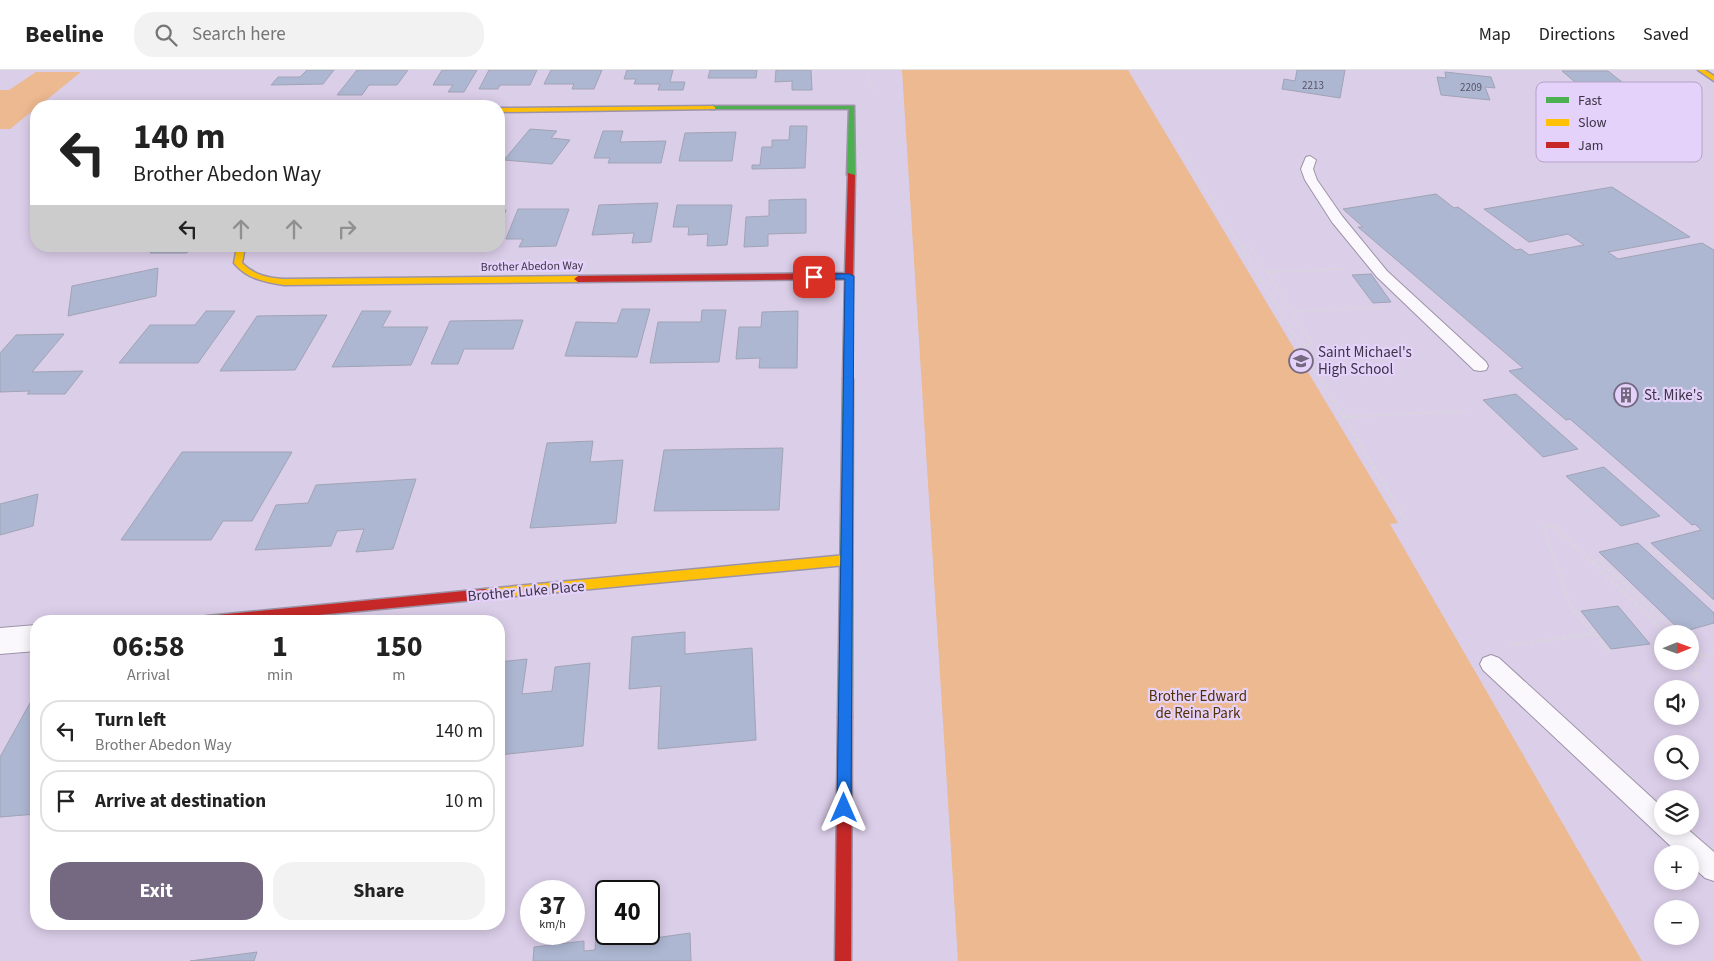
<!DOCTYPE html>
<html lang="en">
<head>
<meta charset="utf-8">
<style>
	body { margin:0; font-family:"Source Sans 3",sans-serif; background:#f2f2f2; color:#222; height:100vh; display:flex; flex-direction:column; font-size:19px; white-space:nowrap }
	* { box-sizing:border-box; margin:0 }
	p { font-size:16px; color:#767676 }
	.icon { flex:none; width:28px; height:28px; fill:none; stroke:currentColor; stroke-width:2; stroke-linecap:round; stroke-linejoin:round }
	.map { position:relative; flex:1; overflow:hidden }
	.drawer { position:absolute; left:30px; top:545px; width:475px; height:315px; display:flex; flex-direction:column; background:#fff; border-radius:20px; box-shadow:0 2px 12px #0003 }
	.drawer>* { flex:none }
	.hud { position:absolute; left:30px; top:30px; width:475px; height:152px; border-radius:20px; box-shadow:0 2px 12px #0003; background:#fff; color:#222; overflow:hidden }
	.needle { width:32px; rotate:89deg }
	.controls { position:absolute; left:1654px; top:555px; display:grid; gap:10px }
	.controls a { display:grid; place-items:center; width:45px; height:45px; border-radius:50%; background:#fff; box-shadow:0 2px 12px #0003; font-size:25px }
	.speed { position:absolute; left:520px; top:810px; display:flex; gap:10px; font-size:25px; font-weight:700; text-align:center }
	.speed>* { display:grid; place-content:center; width:65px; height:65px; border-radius:50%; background:#fff; box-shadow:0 2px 12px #0003; line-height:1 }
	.speed small { font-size:12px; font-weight:400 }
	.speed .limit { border:2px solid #111; border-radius:8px; background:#fff; color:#111 }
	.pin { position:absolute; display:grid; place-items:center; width:42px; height:42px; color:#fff; margin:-21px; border-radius:10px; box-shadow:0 2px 8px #0006 }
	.me { position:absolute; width:55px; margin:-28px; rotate:0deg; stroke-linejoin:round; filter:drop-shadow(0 0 4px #0008) }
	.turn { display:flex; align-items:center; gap:18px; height:105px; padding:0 20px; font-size:22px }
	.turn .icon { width:65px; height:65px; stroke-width:2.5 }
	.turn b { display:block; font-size:35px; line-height:42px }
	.lanes { display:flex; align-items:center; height:48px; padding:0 20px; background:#0003; justify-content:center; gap:25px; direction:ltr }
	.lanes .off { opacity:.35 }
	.eta { display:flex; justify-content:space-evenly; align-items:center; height:85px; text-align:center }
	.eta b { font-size:30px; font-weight:700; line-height:35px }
	.cta { display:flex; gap:10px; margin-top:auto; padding:10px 20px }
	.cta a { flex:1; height:58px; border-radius:20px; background:#746980; color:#fff; font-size:20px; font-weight:700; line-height:58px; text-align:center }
	.cta a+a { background:#f2f2f2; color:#222 }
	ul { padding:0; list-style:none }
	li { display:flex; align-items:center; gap:15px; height:62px; margin:0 10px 8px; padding:0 10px; border:2px solid #e0e0e0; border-radius:20px }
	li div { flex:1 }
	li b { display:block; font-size:19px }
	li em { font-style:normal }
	header { display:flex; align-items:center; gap:30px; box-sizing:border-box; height:70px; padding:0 25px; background:#fff; border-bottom:1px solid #e0e0e0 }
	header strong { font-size:24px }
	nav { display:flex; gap:28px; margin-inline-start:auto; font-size:18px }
	.search { width:350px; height:45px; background:#f2f2f2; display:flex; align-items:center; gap:12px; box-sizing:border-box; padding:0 18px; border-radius:20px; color:#767676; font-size:19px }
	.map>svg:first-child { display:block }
</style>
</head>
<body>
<header>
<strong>Beeline</strong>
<div class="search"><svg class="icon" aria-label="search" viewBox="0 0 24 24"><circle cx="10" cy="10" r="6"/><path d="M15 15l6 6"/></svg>Search here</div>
<nav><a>Map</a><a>Directions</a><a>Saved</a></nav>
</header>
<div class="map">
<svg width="1714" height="891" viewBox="0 0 1714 891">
	<rect width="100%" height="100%" fill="#dbcee9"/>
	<!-- green -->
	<path fill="#ecb990" d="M902,0H1128L1398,453L1390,454L1642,891H958Z
		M36,2H81L39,36H36V38L10,59H0V20H9Z"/>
	<!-- building -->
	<path fill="#adb7d1" stroke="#a1a3b6" d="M307,0H334L323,14L271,15L278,7H300Z
		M357,0H408L397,15H369L362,25H337Z
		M442,0H477L464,22H448L453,15H433Z
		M489,0H537L530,15H500L498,19H479Z
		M551,0H602L594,19H572L574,14H544Z
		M627,0H673L670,12H685L683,20H658L660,14H634L636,9H624Z
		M710,0H757L756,8H708Z
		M776,0H811L812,20H792V11L775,12Z
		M1297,0H1345L1340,28L1282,19L1284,9L1295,11Z
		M1562,1H1608L1627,16L1618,17L1648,40L1609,41Z
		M1445,2L1491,7L1495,18L1485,17L1490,30L1441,25L1437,7L1446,8Z
		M265,31L286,32L297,36H259Z
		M790,56H807L805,98L752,99V95H760L762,77H772V70H789Z
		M530,59L557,61L551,68L570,70L552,94L504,90Z
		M603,61H623L620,72L666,71L661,93H608L610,88H594Z
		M736,62L732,91H679L685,63Z
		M1612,117L1690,167L1608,182L1618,189L1702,173L1714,180V530L1651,473L1701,460L1695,454L1692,455L1570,349L1566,350L1509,301L1523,298L1358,157H1363L1343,139L1436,124L1454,138L1458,137L1516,180L1521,179L1529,185L1584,175L1568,164L1529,172L1484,139Z
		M806,129V163L768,164V176L744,177L746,147L769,146V130Z
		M658,133L651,172L632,173L634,163L592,165L599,135Z
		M677,135H732L727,175L707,176L708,164L688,165L689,157H673Z
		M518,139H569L556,176L519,177L523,169H506Z
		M499,140H506L499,157Z
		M156,176H193L187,183H150Z
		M358,176H415L414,179L356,180Z
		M427,176H490L489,179L426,180Z
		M158,198L156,226L68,246L72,216Z
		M1371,204L1391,232L1373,233L1352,205Z
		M622,239H650L637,287L565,286L576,252L617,253Z
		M702,240H726L719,292L650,293L658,252H701Z
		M206,241H235L198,293H119L150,255H195Z
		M362,241H391L382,257H428L411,295L332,297Z
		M798,241L797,298H759L760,288L736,289L739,257H761L762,242Z
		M327,245L295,300L220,301L257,246Z
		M523,250L513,279H464L458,294H431L450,251Z
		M64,264L32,302L83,301L65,324H27L30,321L0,322V283L16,265Z
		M1516,324L1578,379L1543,387L1483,330Z
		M593,371L590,392L623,390L616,453L530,458L547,373Z
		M783,378L779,440L654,441L664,380Z
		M182,382H292L252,451H223L211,470H121Z
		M1604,397L1660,446L1621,456L1566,406Z
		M416,409L393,479L356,482L364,459L337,461L331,476L255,480L276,435L308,433L316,415Z
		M38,424L33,456L0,465V434Z
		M1638,473L1714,543V553L1682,562L1599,482Z
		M1618,536L1650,574L1611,579L1581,541Z
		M685,562V584L752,578L756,670L658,679L661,616L629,619L632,567Z
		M527,589L522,624L552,621L555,597L590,593L583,676L499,685V592Z
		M35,624L36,744L0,747V687Z
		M606,844V864H627L626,872L690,863L691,891H533L534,877L584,871V881L595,880L597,846Z
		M257,882L254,891H190Z"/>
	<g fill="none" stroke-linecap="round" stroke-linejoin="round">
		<!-- lane casing -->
		<g stroke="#9d93a7" stroke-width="2">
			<path id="lane" d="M1310,86L1316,90L1313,99L1317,110L1342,146L1387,201L1486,292L1488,296L1486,300L1480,301L1474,300L1377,207L1332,152L1305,110L1301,99L1306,87Z
				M1491,585L1499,588L1662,737V756H1684L1714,782V811L1705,808L1690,794V784H1679L1483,600L1480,594L1483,588Z"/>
		</g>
		<!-- street casing -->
		<g stroke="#9d93a7" stroke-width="2">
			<path id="street" d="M36,555V581L0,584V558Z"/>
		</g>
		<!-- fast casing -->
		<g stroke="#9d93a7" stroke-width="3">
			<path id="fast" d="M713,36H854L855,105L851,107L847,105L849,39H711V37Z
				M848,306L853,309L852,647L850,651L845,653L840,651L838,647L843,309Z"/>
		</g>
		<!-- slow casing -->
		<g stroke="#9d93a7" stroke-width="3">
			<path id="slow" d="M1698,0H1705L1714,6V11Z
				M713,36L715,37V39L499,42V38Z
				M240,176H248L244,182L242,193C254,205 268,208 284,209L578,206L582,209L578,212L284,215C265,212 247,209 234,193L236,182Z
				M846,485L850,487L852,490L850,493L846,495L485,529L481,527L479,524L481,521L485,519Z"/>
		</g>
		<!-- jam casing -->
		<g stroke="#9d93a7" stroke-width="3">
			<path id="jam" d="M848,103L855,105L851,311H845L843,309L845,209L578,212L574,209L578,206L845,203Z
				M485,519L489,521L491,524L489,527L485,529L256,551H201L203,547L207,546Z
				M845,641L850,643L852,647L851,891H835L838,647L840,643Z"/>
		</g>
		<!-- path-far3 -->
		<path stroke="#d9d5de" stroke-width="2" stroke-dasharray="2.5 2" stroke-linecap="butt" d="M868,0V7L876,25
			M1175,67L1228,155"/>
		<!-- path-far2 -->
		<path stroke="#d9d5de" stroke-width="2.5" stroke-dasharray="3 2" stroke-linecap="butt" d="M1227,154L1344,348
			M1242,178L1251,177L1312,274L1300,275
			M1266,202L1346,199
			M1291,242L1383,237
			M1343,347L1467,341"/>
		<!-- path-far1 -->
		<path stroke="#d9d5de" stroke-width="3" stroke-dasharray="4 2.5" stroke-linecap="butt" d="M1343,346L1407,453
			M1343,347L1354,346
			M1649,477L1714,534
			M1592,492L1599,490L1678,564
			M1511,575L1594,564
			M1690,575L1703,587L1714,584
			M1610,582L1571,537L1543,457L1553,455L1667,564
			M1690,586L1694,589"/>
		<!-- path -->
		<path stroke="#d9d5de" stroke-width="4" stroke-dasharray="5 3" stroke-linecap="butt" d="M1692,588L1697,592L1695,606"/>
		<!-- lane -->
		<use href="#lane" fill="#faf8fc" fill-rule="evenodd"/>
		<!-- street -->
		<use href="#street" fill="#faf8fc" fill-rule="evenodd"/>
		<!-- fast -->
		<use href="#fast" fill="#4caf50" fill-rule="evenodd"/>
		<!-- slow -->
		<use href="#slow" fill="#ffc107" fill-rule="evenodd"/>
		<!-- jam -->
		<use href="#jam" fill="#c62828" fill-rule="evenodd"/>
	</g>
	<!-- route -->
	<path fill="#1a73e8" stroke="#114b97" d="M814,204H849L854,206L851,738L849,743L844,745L839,743L837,738L845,209H811L810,207Z"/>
	<!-- icons -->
	<defs>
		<g id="school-ring" transform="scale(1.25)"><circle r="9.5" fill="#e5d2fb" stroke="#746980" stroke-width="1.5"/><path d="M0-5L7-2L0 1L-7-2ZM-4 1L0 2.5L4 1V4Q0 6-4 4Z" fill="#746980"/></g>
		<g id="building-ring" transform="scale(1.25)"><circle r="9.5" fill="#e5d2fb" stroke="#746980" stroke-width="1.5"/><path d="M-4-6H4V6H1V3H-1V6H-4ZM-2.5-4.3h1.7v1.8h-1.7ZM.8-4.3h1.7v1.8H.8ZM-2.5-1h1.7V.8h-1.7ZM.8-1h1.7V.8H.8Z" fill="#746980"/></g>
	</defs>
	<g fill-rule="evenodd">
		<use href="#school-ring" x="1301" y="291"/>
		<use href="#building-ring" x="1626" y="325"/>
	</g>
	<g text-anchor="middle" stroke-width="4.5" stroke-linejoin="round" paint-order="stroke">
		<!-- far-number labels -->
		<g font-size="11" fill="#59546a">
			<text x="1313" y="19">2213</text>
			<text x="1471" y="21">2209</text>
		</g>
		<!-- far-street labels -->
		<g font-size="12" fill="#3d3347" stroke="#e5d2fb">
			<text transform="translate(532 196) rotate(-1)" y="4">Brother Abedon Way</text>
		</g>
		<!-- poi labels -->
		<g font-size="15" fill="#3d3347" stroke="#e5d2fb" text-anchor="start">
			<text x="1318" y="287">Saint Michael's<tspan x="1318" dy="17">High School</tspan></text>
			<text x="1644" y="330">St. Mike's</text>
		</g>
		<!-- street labels -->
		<g font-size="15" fill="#3d3347" stroke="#e5d2fb">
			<text transform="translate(526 521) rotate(-5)" y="5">Brother Luke Place</text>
		</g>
		<!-- park labels -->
		<g font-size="15" fill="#543000" stroke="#e5d2fb">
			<text x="1198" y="631">Brother Edward<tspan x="1198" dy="17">de Reina Park</tspan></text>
		</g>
	</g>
	<!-- legend -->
	<rect x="1536" y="12" width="166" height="80" rx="8" fill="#e5d2fb" stroke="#b3a2c5" stroke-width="1"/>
	<rect x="1546" y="27" width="23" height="6" fill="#4caf50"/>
	<rect x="1546" y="49" width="23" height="7" fill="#ffc107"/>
	<rect x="1546" y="72" width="23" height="6" fill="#c62828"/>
	<g font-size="14" fill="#3d3347">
		<text x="1578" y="35">Fast</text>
		<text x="1578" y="57">Slow</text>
		<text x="1578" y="80">Jam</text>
	</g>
</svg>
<div class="controls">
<a><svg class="needle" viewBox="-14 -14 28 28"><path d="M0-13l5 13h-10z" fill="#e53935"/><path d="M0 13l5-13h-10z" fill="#767676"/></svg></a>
<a><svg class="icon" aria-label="sound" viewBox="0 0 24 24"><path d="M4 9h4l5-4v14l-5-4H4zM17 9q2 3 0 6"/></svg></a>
<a><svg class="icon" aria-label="search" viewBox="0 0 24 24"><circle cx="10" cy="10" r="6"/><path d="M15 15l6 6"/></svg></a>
<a><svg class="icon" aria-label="layers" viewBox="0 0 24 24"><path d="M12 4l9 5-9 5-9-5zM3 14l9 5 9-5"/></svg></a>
<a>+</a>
<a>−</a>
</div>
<div class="speed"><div>37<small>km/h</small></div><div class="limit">40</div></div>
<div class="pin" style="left:814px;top:207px;background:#d93025"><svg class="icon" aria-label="arrive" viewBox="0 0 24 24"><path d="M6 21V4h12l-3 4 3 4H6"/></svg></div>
<svg class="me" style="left:844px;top:738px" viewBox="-20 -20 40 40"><path d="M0-17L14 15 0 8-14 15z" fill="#1a73e8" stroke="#fff" stroke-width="4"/></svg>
<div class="hud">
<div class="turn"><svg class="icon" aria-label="left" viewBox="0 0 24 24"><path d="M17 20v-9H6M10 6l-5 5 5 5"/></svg><div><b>140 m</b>Brother Abedon Way</div></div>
<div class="lanes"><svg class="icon" aria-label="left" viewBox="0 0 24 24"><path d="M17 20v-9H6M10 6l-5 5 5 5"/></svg><svg class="icon off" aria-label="ahead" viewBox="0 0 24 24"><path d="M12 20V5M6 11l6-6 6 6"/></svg><svg class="icon off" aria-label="ahead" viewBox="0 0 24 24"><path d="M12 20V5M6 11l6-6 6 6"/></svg><svg class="icon off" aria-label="right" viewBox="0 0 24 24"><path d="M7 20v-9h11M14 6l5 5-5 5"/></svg></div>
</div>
<section class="drawer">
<div class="eta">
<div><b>06:58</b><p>Arrival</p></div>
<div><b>1</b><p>min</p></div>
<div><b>150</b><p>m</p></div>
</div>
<ul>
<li><svg class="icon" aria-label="left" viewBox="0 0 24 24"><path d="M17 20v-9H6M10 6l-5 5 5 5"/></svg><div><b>Turn left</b><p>Brother Abedon Way</p></div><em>140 m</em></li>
<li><svg class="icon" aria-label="arrive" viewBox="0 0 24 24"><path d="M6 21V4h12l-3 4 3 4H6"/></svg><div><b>Arrive at destination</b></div><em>10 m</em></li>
</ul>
<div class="cta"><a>Exit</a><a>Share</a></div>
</section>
</div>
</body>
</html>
